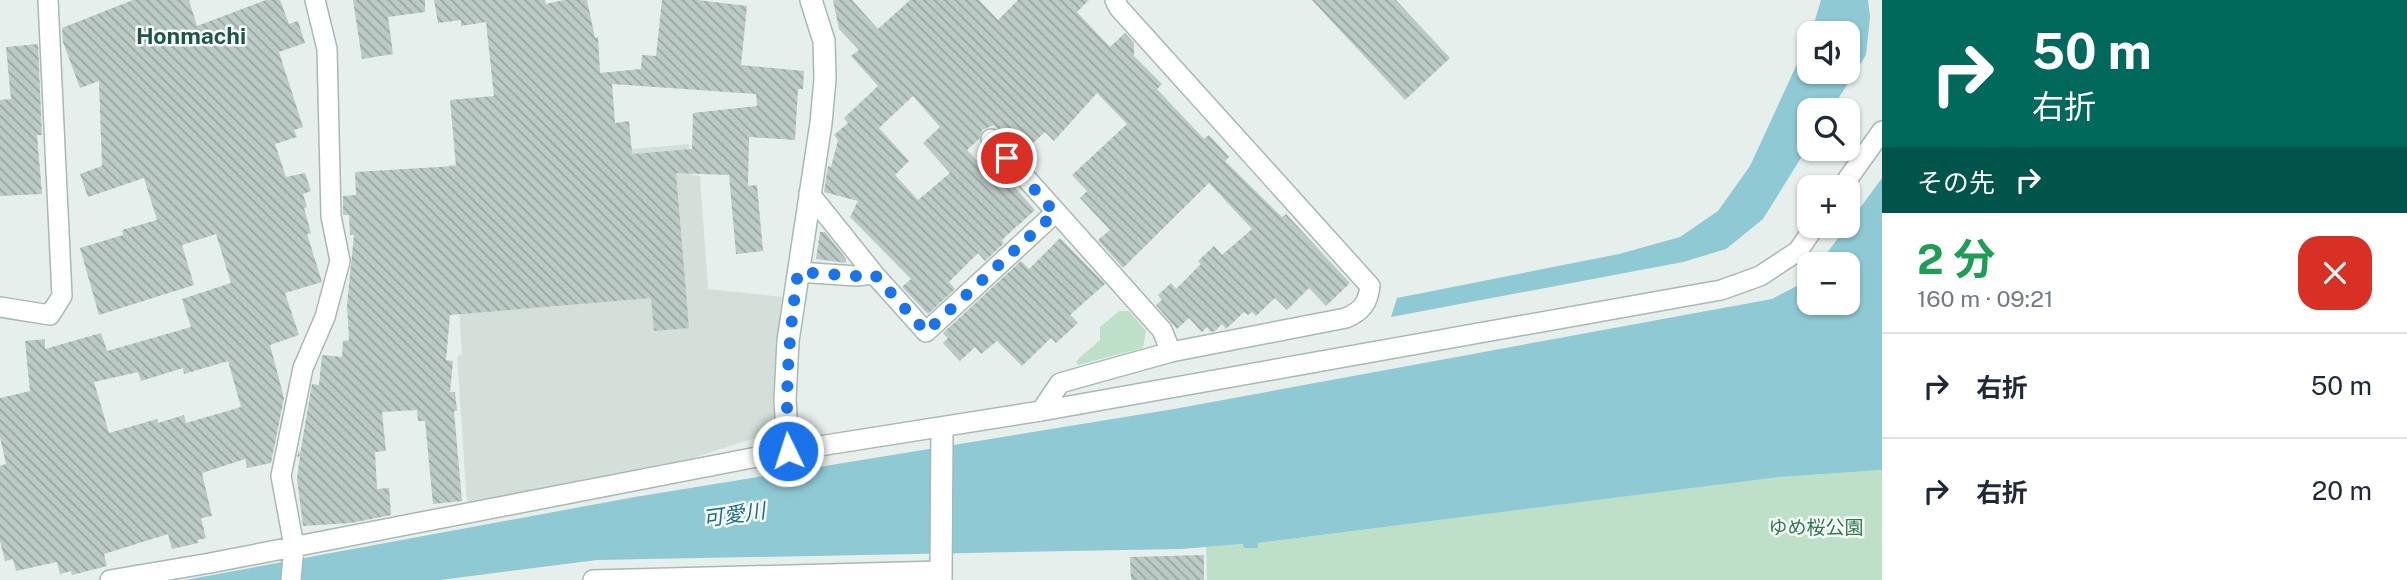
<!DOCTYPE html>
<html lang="ja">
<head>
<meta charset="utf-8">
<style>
	body { margin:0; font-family:"Public Sans","Noto Sans JP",sans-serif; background:#f6f6f7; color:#1f2937; height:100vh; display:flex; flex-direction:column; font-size:26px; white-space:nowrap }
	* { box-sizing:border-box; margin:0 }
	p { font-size:23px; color:#747a83 }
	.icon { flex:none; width:38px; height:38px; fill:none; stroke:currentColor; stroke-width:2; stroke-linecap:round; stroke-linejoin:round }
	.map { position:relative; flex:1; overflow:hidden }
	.details { display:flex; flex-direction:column; background:#fff; width:525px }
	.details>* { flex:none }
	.guide { background:#00695c; color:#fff; overflow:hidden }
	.buttons { position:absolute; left:1797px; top:21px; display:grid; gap:14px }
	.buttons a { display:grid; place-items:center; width:63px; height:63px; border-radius:14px; background:#fff; box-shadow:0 2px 5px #0004; font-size:35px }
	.pin { position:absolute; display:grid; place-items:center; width:60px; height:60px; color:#fff; margin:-30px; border:4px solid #fff; border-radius:50%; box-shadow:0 2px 7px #0007 }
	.me { position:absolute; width:77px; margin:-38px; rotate:356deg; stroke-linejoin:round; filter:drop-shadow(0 0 5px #0008) }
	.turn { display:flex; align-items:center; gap:24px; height:147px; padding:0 35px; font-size:32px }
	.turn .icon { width:91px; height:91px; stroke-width:2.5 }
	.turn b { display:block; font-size:49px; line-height:60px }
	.then { display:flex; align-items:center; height:66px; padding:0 35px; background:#0003; gap:14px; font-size:26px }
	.round { display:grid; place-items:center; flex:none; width:74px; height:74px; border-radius:21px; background:#f6f6f7 }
	.headline { display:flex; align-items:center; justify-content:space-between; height:119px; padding:0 35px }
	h1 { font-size:42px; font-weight:700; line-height:52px; color:#1e9e55 }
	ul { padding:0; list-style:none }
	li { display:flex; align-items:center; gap:21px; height:105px; padding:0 35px; border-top:2px solid #e0e1e3 }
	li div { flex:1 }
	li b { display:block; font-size:26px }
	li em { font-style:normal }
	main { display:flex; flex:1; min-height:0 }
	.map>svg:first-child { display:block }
</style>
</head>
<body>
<main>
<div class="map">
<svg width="1882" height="580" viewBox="0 0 1882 580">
	<defs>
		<pattern id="building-back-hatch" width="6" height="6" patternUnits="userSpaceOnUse" patternTransform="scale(1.75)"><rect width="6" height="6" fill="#bbcac4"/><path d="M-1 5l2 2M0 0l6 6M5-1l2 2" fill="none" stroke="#98a6a0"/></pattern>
	</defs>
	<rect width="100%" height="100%" fill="#e6efeb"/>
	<!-- built -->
	<path fill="#d4dfda" d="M689,144L692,175L700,176L708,289L782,297L775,364L773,425L764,435L693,458L467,503L457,357L462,354L449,165Z"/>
	<!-- green -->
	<path fill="#bfe0c8" d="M1119,311H1129L1146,331L1143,348L1078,365L1076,361L1100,340V327Z
		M1882,470V580H1207L1206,547L1244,544L1258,547V543L1780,477Z"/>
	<!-- water -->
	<path fill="#8ec9d4" d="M1821,0H1868L1870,17L1866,55L1831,110H1810L1809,145L1763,219L1726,249L1683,262L1391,317L1397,298L1619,254L1680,237L1718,211L1750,166L1809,38L1810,72H1848V33H1811Z
		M1882,178V470L1780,477L1258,543V548H1244L1243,544L1181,549L597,560L440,580H185L635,497L1174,409L1772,299L1795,287L1809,273L1810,303H1848V264H1819Z"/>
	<!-- building -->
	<path fill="url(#building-back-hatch)" fill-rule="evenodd" d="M133,0H189L197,26L266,0H280L289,24L298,21L305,43L279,52L303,127L294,130L297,137L275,144L286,177L305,173L311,191L303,194L307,207L304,208L311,233L307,234L322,282L285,293L299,335L270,345L284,398L271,463L247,468L245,459L202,473L212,516L201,518L206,538L198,540V543L172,549L168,534L104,554L107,566L72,575L71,571L60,574L57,562L16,571L13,559L5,561L0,541V466L6,464L0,437V398L30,391L25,341L45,339V349L101,333L107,351L191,327L182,299L231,283L216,234L182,245L194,285L99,315L80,248L123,235L122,230L157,220L144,178L88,197L80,174L102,166L99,81L80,88L63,42L62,28ZM228,361L241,407L186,423L184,415L158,423L157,419L109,433L94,382L138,372L141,381L183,368L184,374Z
		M353,0H425V12L388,17L393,54L362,59Z
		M434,0H545L546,4L564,0H587L595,38L598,37L600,73L641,69L642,55L656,56L662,0H697L747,6L741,65L804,71L803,89H798L795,140L749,137L748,186L757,185L763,251L736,254L729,175L676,173L689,328L654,331L651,298L450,315L446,360L453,361L450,392H455L457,411H454L462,501L433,504L425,421H418L417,410L382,412L386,451L375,452L377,489L389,488L391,515L351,523L303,526L297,479L300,456L297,457L299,450L300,454L312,384L319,385L322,355L342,357L343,341L349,340L347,305L354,235H350L349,215H343V196L356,195L355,172L456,166L450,100L494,96L486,22L461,26V20L438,23ZM612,84L756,94L757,106L693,113L692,149L632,154L629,121L615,123Z
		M833,0H852L878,29L910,0H979L998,20L1018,0H1089L1077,12L1110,47L1125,33L1134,43V56L1162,84L1157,89L1204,139L1209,135L1229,157L1225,161L1282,217L1286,214L1350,283L1326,306L1309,288L1287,310L1275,298L1256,316L1252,312L1248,315L1244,312L1226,329L1222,324L1215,331L1211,332L1207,327L1202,332L1189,318L1177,329L1156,305L1162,300L1158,295L1171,283L1176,289L1201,264L1198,261L1214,246L1222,255L1252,229L1209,183L1123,268L1098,240L1110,230L1080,198L1087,191L1072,175L1127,124L1097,93L1054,141L1045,132L1021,154L994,125L982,130L979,139L967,150L1002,187L1009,181L1035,210L1004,238L1002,241L1004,243L985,261L978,253L949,282L955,289L928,314L902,287L911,279L850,217L858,201L824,192L828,166L831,167L838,140L834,135L848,123L844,118L878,86L851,56L859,50L839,29ZM913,96L940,127L923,143L950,173L918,200L895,175L909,161L879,128Z
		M1312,0H1396L1450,58L1405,100Z
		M38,44L42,135H37L42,194L0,196V100L11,99L6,47Z
		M820,232H825L846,259V263L816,259Z
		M1060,238L1105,284L1070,315L1078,323L1056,343L1051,338L1022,366L997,341L981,354L975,347L960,361L943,343L948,338L943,333L1021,261L1029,269Z
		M1204,555V580H1131L1130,557Z"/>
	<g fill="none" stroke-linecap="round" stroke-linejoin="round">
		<!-- street casing -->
		<g stroke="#a8b8b2" stroke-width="22">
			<path id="street" d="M991,139L1162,330L1171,352
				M1842,187L1882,131
				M809,193L874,274L926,332L1055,213
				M798,272L856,276L874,274
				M0,307L50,315L62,296L48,0
				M1041,411L1721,290L1760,276L1798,251L1815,226
				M110,580L210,563L788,451L1041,411L1060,383L1171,352L1346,318C1362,311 1368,303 1370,286L1119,8L1115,0
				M291,580L294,546L281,476L303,368L325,317L340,261L331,216L327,49L315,0
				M593,580L941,571"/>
		</g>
		<!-- secondary casing -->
		<g stroke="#a4bbb3" stroke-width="24">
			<path id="secondary" d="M788,451L785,400L788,341L821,123L825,79L824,41L811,0
				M941,580L942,428"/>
		</g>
		<!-- street -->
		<use href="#street" stroke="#fff" stroke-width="19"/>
		<!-- secondary -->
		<use href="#secondary" stroke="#fff" stroke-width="21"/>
	</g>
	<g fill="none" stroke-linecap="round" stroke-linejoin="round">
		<!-- route -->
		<path stroke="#1a73e8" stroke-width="12" stroke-dasharray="0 21.6" d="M788,451C785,389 789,333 798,272L856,276L874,274L926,332L1055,213L1007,158"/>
	</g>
	<g text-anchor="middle" stroke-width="5" stroke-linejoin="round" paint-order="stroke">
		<!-- park labels -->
		<g font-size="19" fill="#2d7a4b" stroke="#f7fbf9">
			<text x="1816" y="534">ゆめ桜公園</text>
		</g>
		<!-- water labels -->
		<g font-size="21" font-style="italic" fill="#1c6f80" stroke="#f7fbf9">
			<text transform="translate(734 515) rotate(-8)" y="7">可愛川</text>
		</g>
		<!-- quarter labels -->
		<g font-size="23" font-weight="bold" fill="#1f5548" stroke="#f7fbf9">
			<text x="191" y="44">Honmachi</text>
		</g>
	</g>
</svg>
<div class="buttons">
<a><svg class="icon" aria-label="sound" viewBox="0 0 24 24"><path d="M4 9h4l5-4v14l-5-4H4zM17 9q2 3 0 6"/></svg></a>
<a><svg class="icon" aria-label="search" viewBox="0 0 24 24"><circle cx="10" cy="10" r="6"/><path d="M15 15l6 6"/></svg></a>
<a>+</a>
<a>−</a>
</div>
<div class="pin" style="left:1007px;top:158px;background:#d93025"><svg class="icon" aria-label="arrive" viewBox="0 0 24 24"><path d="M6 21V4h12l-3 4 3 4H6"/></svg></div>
<svg class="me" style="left:788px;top:451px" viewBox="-20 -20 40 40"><circle r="17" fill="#1a73e8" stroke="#fff" stroke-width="3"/><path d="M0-11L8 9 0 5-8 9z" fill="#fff"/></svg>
</div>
<section class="details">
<div class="guide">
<div class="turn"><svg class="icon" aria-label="right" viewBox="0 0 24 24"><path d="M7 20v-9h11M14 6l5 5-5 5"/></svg><div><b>50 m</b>右折</div></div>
<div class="then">その先<svg class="icon" aria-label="right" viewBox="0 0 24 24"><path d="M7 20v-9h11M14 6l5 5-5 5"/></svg></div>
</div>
<div class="headline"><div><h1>2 分</h1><p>160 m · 09:21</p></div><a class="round" style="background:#d93025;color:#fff"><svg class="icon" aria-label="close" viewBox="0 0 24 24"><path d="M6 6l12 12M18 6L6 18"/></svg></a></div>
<ul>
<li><svg class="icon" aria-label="right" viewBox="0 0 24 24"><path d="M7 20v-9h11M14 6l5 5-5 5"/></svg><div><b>右折</b></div><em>50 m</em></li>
<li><svg class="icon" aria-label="right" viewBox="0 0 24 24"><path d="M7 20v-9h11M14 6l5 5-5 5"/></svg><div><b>右折</b></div><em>20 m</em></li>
</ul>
</section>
</main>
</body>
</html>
